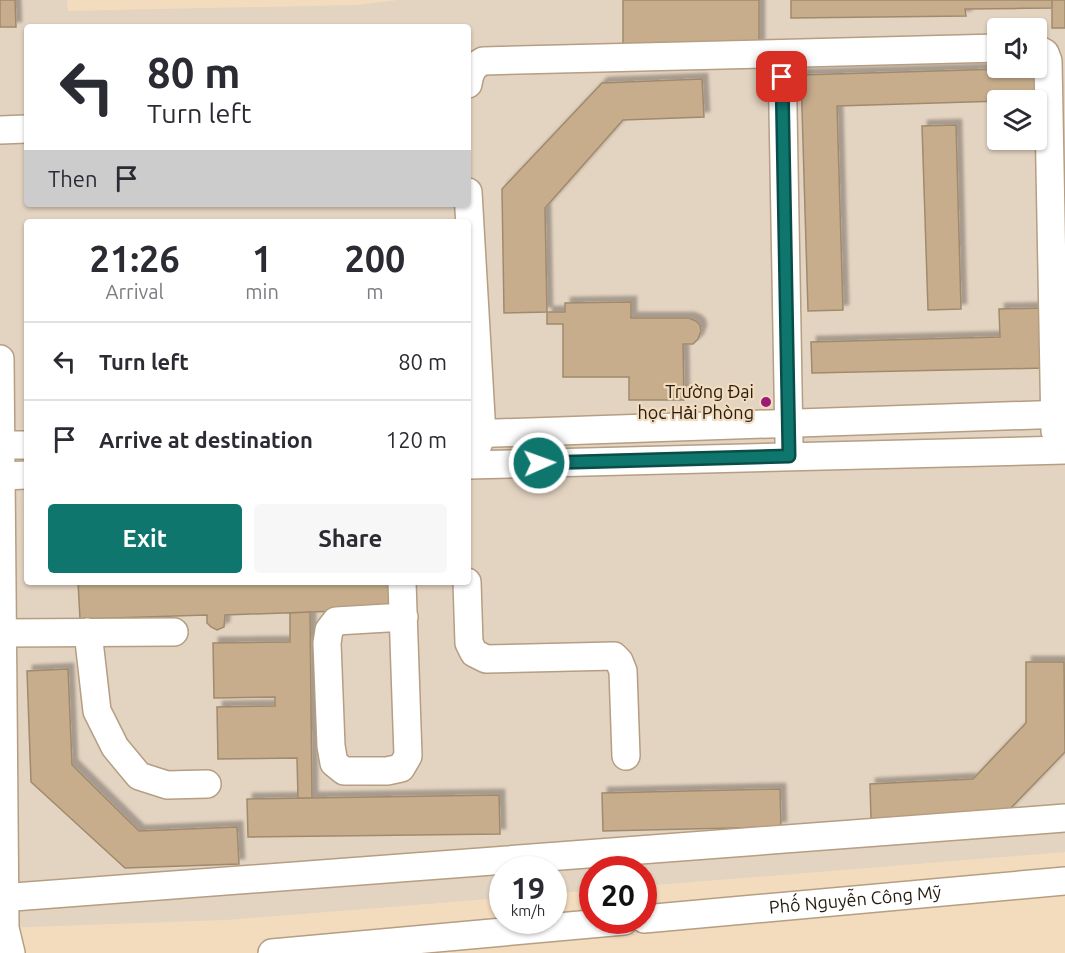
<!DOCTYPE html>
<html lang="en">
<head>
<meta charset="utf-8">
<style>
	body { margin:0; font-family:Ubuntu,sans-serif; background:#f7f7f7; color:#2b2b33; height:100vh; display:flex; flex-direction:column; font-size:22px; white-space:nowrap }
	* { box-sizing:border-box; margin:0 }
	p { font-size:20px; color:#7c7c81 }
	.icon { flex:none; width:33px; height:33px; fill:none; stroke:currentColor; stroke-width:2; stroke-linecap:round; stroke-linejoin:round }
	.map { position:relative; flex:1; overflow:hidden }
	.side { position:absolute; left:24px; top:219px; width:447px; height:366px; display:flex; flex-direction:column; background:#fff; border-radius:6px; box-shadow:0 2px 4px #0004 }
	.side>* { flex:none }
	.banner { position:absolute; left:24px; top:24px; width:447px; height:183px; border-radius:6px; box-shadow:0 2px 4px #0004; background:#fff; color:#2b2b33; overflow:hidden }
	.controls { position:absolute; left:987px; top:18px; display:grid; gap:12px }
	.controls a { display:grid; place-items:center; width:60px; height:60px; border-radius:6px; background:#fff; box-shadow:0 2px 4px #0004; font-size:30px }
	.speed { position:absolute; left:489px; top:856px; display:flex; gap:12px; font-size:30px; font-weight:700; text-align:center }
	.speed>* { display:grid; place-content:center; width:78px; height:78px; border-radius:50%; background:#fff; box-shadow:0 2px 4px #0004; line-height:1 }
	.speed small { font-size:15px; font-weight:400 }
	.speed .limit { border:9px solid #d22; background:#fff; color:#111 }
	.pin { position:absolute; display:grid; place-items:center; width:51px; height:51px; color:#fff; margin:-26px; border-radius:12px; box-shadow:0 3px 9px #0006 }
	.me { position:absolute; width:66px; margin:-33px; rotate:88deg; stroke-linejoin:round; filter:drop-shadow(0 0 4px #0008) }
	.turn { display:flex; align-items:center; gap:21px; height:126px; padding:0 24px; font-size:27px }
	.turn .icon { width:78px; height:78px; stroke-width:2.5 }
	.turn b { display:block; font-size:42px; line-height:51px }
	.then { display:flex; align-items:center; height:57px; padding:0 24px; background:#0003; gap:12px; font-size:22px }
	.eta { display:flex; justify-content:space-evenly; align-items:center; height:102px; text-align:center }
	.eta b { font-size:36px; font-weight:600; line-height:42px }
	.primary-button { display:flex; gap:12px; margin-top:auto; padding:12px 24px }
	.primary-button a { flex:1; height:69px; border-radius:6px; background:#0f766e; color:#fff; font-size:24px; font-weight:600; line-height:69px; text-align:center }
	.primary-button a+a { background:#f7f7f7; color:#2b2b33 }
	ul { padding:0; list-style:none }
	li { display:flex; align-items:center; gap:18px; height:78px; padding:0 24px; border-top:2px solid #e1e1e2 }
	li div { flex:1 }
	li b { display:block; font-size:22px }
	li em { font-style:normal }
	.map>svg:first-child { display:block }
</style>
</head>
<body>
<div class="map">
<svg width="1065" height="953" viewBox="0 0 1065 953">
	<defs>
		<filter id="shadow"><feDropShadow dx="5.5" dy="-5.5" stdDeviation="1.5" flood-color="#0004"/></filter>
	</defs>
	<rect width="100%" height="100%" fill="#f3dbbe"/>
	<!-- education -->
	<path fill="#e3d3c1" fill-rule="evenodd" d="M0,0H67L68,11L358,5L398,0H1065V852L644,886V870H592V890L554,894V870H502V898L225,920L0,928ZM27,27H468V204H27ZM998,28H1036V68H998ZM998,100H1036V140H998ZM27,222H468V582H27Z"/>
	<!-- building -->
	<path fill="#c7ad8c" stroke="#a08a6e" stroke-width="1.5" filter="url(#shadow)" d="M0,0H15L16,27H0Z
		M623,0H759V46H623Z
		M791,0H1052V8L965,9L966,16L791,18Z
		M1052,0H1065V28H1052Z
		M1036,68V100L837,106L843,310L808,311L801,75Z
		M702,79L704,117L623,120L545,208L547,312L504,313L502,189L602,83Z
		M956,125L961,309L928,310L922,126Z
		M631,302V318H689L696,321L700,325L701,331L698,339L693,344H683L684,400H629V377H563V324H547V312H565V303Z
		M1044,308L1045,368L812,373L811,342L1000,337L999,309Z
		M78,582H393L394,609L225,615L224,627L217,630L211,627L207,623V615L80,619Z
		M310,612L312,798H298L297,758L218,759L217,707L275,706V697L214,698L213,643L290,642V613Z
		M1026,662H1064L1065,752L1006,813L871,819L870,784L973,779L1026,723Z
		M68,669L72,765L139,831L237,827L239,864L125,868L31,782L27,671Z
		M780,789L781,827L603,831L602,793Z
		M499,795L500,834L248,837L247,799Z"/>
	<g fill="none" stroke-linecap="round" stroke-linejoin="round">
		<!-- minor casing -->
		<g stroke="#b59e82" stroke-width="30">
			<g id="minor">
				<path d="M1036,48L1045,53L1048,61L1055,431"/>
				<path d="M782,54L789,442"/>
				<path d="M468,84C470,72 472,67 483,61L998,48"/>
				<path d="M0,130L27,129"/>
				<path d="M468,192L482,434L476,450"/>
				<path d="M0,359L5,928L11,953"/>
				<path d="M468,434L1065,414"/>
				<path d="M1,445H27"/>
				<path d="M468,465L1065,450"/>
				<path d="M1,476L27,475"/>
				<path d="M402,582L408,756L401,768L387,771H344L334,763L331,746L327,643L329,630L336,621L404,617"/>
				<path d="M467,582L469,643L474,653L486,659L614,656L619,661L623,671L626,756"/>
				<path d="M88,632L97,711L115,747L139,776L167,785L207,784"/>
				<path d="M3,633L174,632"/>
				<path d="M0,898L1065,818"/>
				<path id="s1" d="M644,919L1065,881"/>
				<path d="M272,953L624,921"/>
			</g>
		</g>
		<!-- minor -->
		<use href="#minor" stroke="#fff" stroke-width="27"/>
	</g>
	<g fill="none" stroke-linecap="round" stroke-linejoin="round">
		<!-- route casing -->
		<g stroke="#0a4d48" stroke-width="15">
			<path id="route" d="M539,463L789,456L782,77"/>
		</g>
		<!-- route -->
		<use href="#route" stroke="#0f766e" stroke-width="10"/>
	</g>
	<!-- markers -->
	<circle fill="#991b73" stroke="#f3dbbe" stroke-width="2" cx="766" cy="402" r="6"/>
	<g text-anchor="middle" stroke-width="4.5" stroke-linejoin="round" paint-order="stroke">
		<!-- poi labels -->
		<g font-size="18" fill="#251c11" stroke="#f3dbbe" text-anchor="end">
			<text x="754" y="398">Trường Đại<tspan x="754" dy="21">học Hải Phòng</tspan></text>
		</g>
		<!-- street labels -->
		<g font-size="18" fill="#251c11" stroke="#f3dbbe">
			<text dy="6" stroke="none"><textPath href="#s1" startOffset="212">Phố Nguyễn Công Mỹ</textPath></text>
		</g>
	</g>
</svg>
<div class="controls">
<a><svg class="icon" aria-label="sound" viewBox="0 0 24 24"><path d="M4 9h4l5-4v14l-5-4H4zM17 9q2 3 0 6"/></svg></a>
<a><svg class="icon" aria-label="layers" viewBox="0 0 24 24"><path d="M12 4l9 5-9 5-9-5zM3 14l9 5 9-5"/></svg></a>
</div>
<div class="speed"><div>19<small>km/h</small></div><div class="limit">20</div></div>
<div class="pin" style="left:782px;top:77px;background:#d93025"><svg class="icon" aria-label="arrive" viewBox="0 0 24 24"><path d="M6 21V4h12l-3 4 3 4H6"/></svg></div>
<svg class="me" style="left:539px;top:463px" viewBox="-20 -20 40 40"><circle r="17" fill="#0f766e" stroke="#fff" stroke-width="3"/><path d="M0-11L8 9 0 5-8 9z" fill="#fff"/></svg>
<div class="banner">
<div class="turn"><svg class="icon" aria-label="left" viewBox="0 0 24 24"><path d="M17 20v-9H6M10 6l-5 5 5 5"/></svg><div><b>80 m</b>Turn left</div></div>
<div class="then">Then<svg class="icon" aria-label="arrive" viewBox="0 0 24 24"><path d="M6 21V4h12l-3 4 3 4H6"/></svg></div>
</div>
<section class="side">
<div class="eta">
<div><b>21:26</b><p>Arrival</p></div>
<div><b>1</b><p>min</p></div>
<div><b>200</b><p>m</p></div>
</div>
<ul>
<li><svg class="icon" aria-label="left" viewBox="0 0 24 24"><path d="M17 20v-9H6M10 6l-5 5 5 5"/></svg><div><b>Turn left</b></div><em>80 m</em></li>
<li><svg class="icon" aria-label="arrive" viewBox="0 0 24 24"><path d="M6 21V4h12l-3 4 3 4H6"/></svg><div><b>Arrive at destination</b></div><em>120 m</em></li>
</ul>
<div class="primary-button"><a>Exit</a><a>Share</a></div>
</section>
</div>
</body>
</html>
